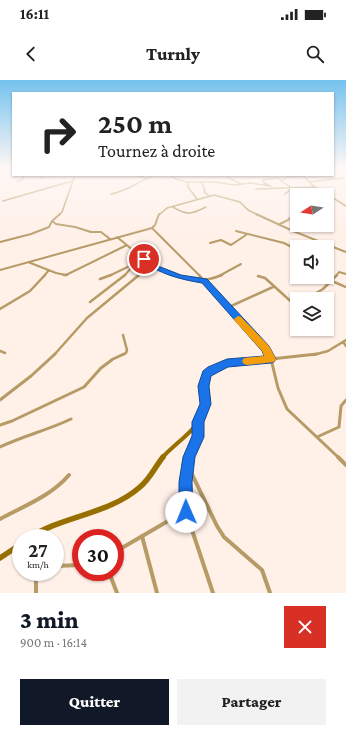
<!DOCTYPE html>
<html lang="fr">
<head>
<meta charset="utf-8">
<style>
	body { margin:0; font-family:"Crimson Pro",serif; background:#f2f2f2; color:#222; height:100vh; display:flex; flex-direction:column; font-size:15px; white-space:nowrap }
	* { box-sizing:border-box; margin:0 }
	p { font-size:13px; color:#767676 }
	.icon { flex:none; width:22px; height:22px; fill:none; stroke:currentColor; stroke-width:2; stroke-linecap:round; stroke-linejoin:round }
	.map { position:relative; height:513px; overflow:hidden }
	.details { display:flex; flex-direction:column; background:#fff; flex:1 }
	.details>* { flex:none }
	.guide { position:absolute; left:12px; top:12px; width:322px; height:84px; border-radius:0px; box-shadow:0 1px 3px #0004; background:#fff; color:#222; overflow:hidden }
	.needle { width:26px; rotate:258deg }
	.fabs { position:absolute; left:290px; top:108px; display:grid; gap:8px }
	.fabs a { display:grid; place-items:center; width:44px; height:44px; border-radius:0px; background:#fff; box-shadow:0 1px 3px #0004; font-size:20px }
	.speed { position:absolute; left:12px; top:449px; display:flex; gap:8px; font-size:20px; font-weight:700; text-align:center }
	.speed>* { display:grid; place-content:center; width:52px; height:52px; border-radius:50%; background:#fff; box-shadow:0 1px 3px #0004; line-height:1 }
	.speed small { font-size:10px; font-weight:400 }
	.speed .limit { border:6px solid #d22; background:#fff; color:#111 }
	.pin { position:absolute; display:grid; place-items:center; width:34px; height:34px; color:#fff; margin:-17px; border:2px solid #fff; border-radius:50%; box-shadow:0 1px 4px #0007 }
	.me { position:absolute; width:44px; margin:-22px; rotate:359deg; stroke-linejoin:round; filter:drop-shadow(0 0 3px #0008) }
	.turn { display:flex; align-items:center; gap:14px; height:84px; padding:0 20px; font-size:18px }
	.turn .icon { width:52px; height:52px; stroke-width:2.5 }
	.turn b { display:block; font-size:28px; line-height:34px }
	.round { display:grid; place-items:center; flex:none; width:42px; height:42px; border-radius:0px; background:#f2f2f2 }
	.summary { display:flex; align-items:center; justify-content:space-between; height:68px; padding:0 20px }
	h1 { font-size:24px; font-weight:800; line-height:30px; color:#111827 }
	.button { display:flex; gap:8px; margin-top:auto; padding:8px 20px }
	.button a { flex:1; height:46px; border-radius:0px; background:#111827; color:#fff; font-size:16px; font-weight:800; line-height:46px; text-align:center }
	.button a+a { background:#f2f2f2; color:#222 }
	.status { display:flex; justify-content:space-between; align-items:center; height:28px; padding:0 20px; background:#fff; direction:ltr }
	.status svg { height:11px; fill:currentColor }
	header { display:flex; justify-content:space-between; align-items:center; height:52px; padding:0 20px; background:#fff; font-size:18px; font-weight:800 }
	.map>svg:first-child { display:block }
</style>
</head>
<body>
<div class="status"><b>16:11</b><svg viewBox="0 0 49 12"><path d="M0 12V9h3v3zM5 12V6h3v6zM10 12V3h3v9zM15 12V0h3v12zM26 1h20v11H26zM47 4h2v5h-2z"/></svg></div>
<header><svg class="icon" aria-label="back" viewBox="0 0 24 24"><path d="M15 5l-7 7 7 7"/></svg>Turnly<svg class="icon" aria-label="search" viewBox="0 0 24 24"><circle cx="10" cy="10" r="6"/><path d="M15 15l6 6"/></svg></header>
<div class="map">
<svg width="346" height="513" viewBox="0 0 346 513">
	<rect width="100%" height="100%" fill="#fff0e8"/>
	<g fill="none" stroke-linecap="round" stroke-linejoin="round">
		<!-- street-far4 -->
		<path stroke="#b69b66" stroke-width="1.5" d="M3,88L13,89
			M39,95L42,98
			M133,95L147,98
			M170,95L176,99L187,102H215L235,105L250,103L271,106
			M303,95L312,105L346,126
			M227,97L241,104
			M17,101L22,100L24,95
			M281,101L287,97L304,96
			M187,102L188,107L197,119
			M309,102L343,98
			M202,103L205,110L204,112L208,115
			M270,106L263,102V100L277,98L292,108
			M256,109L315,107
			M111,114C128,111 140,100 156,95
			M285,114L291,109
			M3,121L72,101
			M327,122L335,119
			M173,127C187,136 192,134 206,127
			M59,135L62,132L75,95
			M159,135L167,128L214,115L240,122L248,130L258,135
			M293,135L297,130"/>
		<!-- street-far3 -->
		<path stroke="#b69b66" stroke-width="2" d="M256,134L293,151L346,172
			M52,141L56,144L75,147L91,152H101L110,159
			M280,144L288,140L294,134
			M152,148L200,196
			M236,151L284,163L297,170
			M117,157L151,185L178,196
			M0,162L31,154L49,147L52,141L60,134
			M210,163L221,160L231,165L246,155
			M318,167L324,164
			M28,182L56,193L66,195L127,165
			M0,190L152,148L155,145L159,134
			M44,196L49,190
			M109,196L144,179
			M124,196L132,187
			M138,196L151,185
			M219,196L241,184
			M336,196L339,192L346,194"/>
		<!-- street-far2 -->
		<path stroke="#b69b66" stroke-width="2.5" d="M64,195H67
			M175,195C193,202 204,202 222,195
			M199,195L269,275
			M258,196L265,198L297,227
			M100,199L111,195
			M332,201L346,207
			M306,219L323,209L337,195
			M90,222L125,195
			M229,227L273,207
			M0,229L30,211L45,195
			M343,262L346,266
			M0,271L5,273
			M54,275L87,238L139,195
			M122,275L126,273L127,270L123,255
			M313,275L328,271L346,260"/>
		<!-- street-far1 -->
		<path stroke="#b69b66" stroke-width="3" d="M268,274L271,279L278,308L287,329L339,378
			M271,279L317,274
			M0,320L31,296L55,274
			M0,345L12,341L84,307L101,288L113,279L124,274
			M317,357L339,347L341,326L346,320
			M0,367C23,356 48,350 71,339
			M189,378L198,357V342"/>
		<!-- street -->
		<path stroke="#b69b66" stroke-width="4" d="M189,377L185,402L186,432L213,513
			M338,377L346,385
			M188,386L217,446L224,457L262,490L270,513
			M0,439C24,426 51,416 69,395
			M142,456L157,513
			M115,472L204,420
			M55,486L81,485
			M36,492V513
			M109,492L117,513"/>
		<!-- secondary-far1 -->
		<path stroke="#966f00" stroke-width="4" d="M162,378C175,363 195,352 203,333C207,323 202,313 203,302C206,279 254,280 271,279"/>
		<!-- secondary -->
		<path stroke="#966f00" stroke-width="5.5" d="M29,458C64,435 108,435 140,407C150,399 155,387 163,377
			M0,478L21,464"/>
	</g>
	<!-- sky -->
	<linearGradient id="sky" x2="0" y2="1"><stop stop-color="#75c2ef"/><stop offset="0.55" stop-color="#fff8f5"/><stop offset="1" stop-color="#fff8f5" stop-opacity="0"/></linearGradient>
	<rect width="346" height="160" fill="url(#sky)"/>
	<!-- route -->
	<path fill="#1a73e8" stroke="#114b97" d="M144,177L158,186L181,195L207,199L269,266L276,279L274,282L271,283L228,287L211,296L209,306L211,324L204,342V357L195,377L192,402L193,432L191,437L186,439L181,437L179,432V402L183,377L192,356V342L200,324L198,306L203,291L208,287L227,279L264,276L262,271L202,203C178,199 161,194 141,181V178Z"/>
	<!-- slow -->
	<path fill="#f59e0b" d="M238,236L241,237L269,266L276,279L274,282L247,285L244,284L242,281L244,278L264,276L262,271L235,241L234,239Z"/>
</svg>
<div class="fabs">
<a><svg class="needle" viewBox="-14 -14 28 28"><path d="M0-13l5 13h-10z" fill="#e53935"/><path d="M0 13l5-13h-10z" fill="#767676"/></svg></a>
<a><svg class="icon" aria-label="sound" viewBox="0 0 24 24"><path d="M4 9h4l5-4v14l-5-4H4zM17 9q2 3 0 6"/></svg></a>
<a><svg class="icon" aria-label="layers" viewBox="0 0 24 24"><path d="M12 4l9 5-9 5-9-5zM3 14l9 5 9-5"/></svg></a>
</div>
<div class="speed"><div>27<small>km/h</small></div><div class="limit">30</div></div>
<div class="pin" style="left:144px;top:179px;background:#d93025"><svg class="icon" aria-label="arrive" viewBox="0 0 24 24"><path d="M6 21V4h12l-3 4 3 4H6"/></svg></div>
<svg class="me" style="left:186px;top:432px" viewBox="-20 -20 40 40"><circle r="19" fill="#fff"/><path d="M0-13L10 11 0 6-10 11z" fill="#1a73e8"/></svg>
<div class="guide">
<div class="turn"><svg class="icon" aria-label="right" viewBox="0 0 24 24"><path d="M7 20v-9h11M14 6l5 5-5 5"/></svg><div><b>250 m</b>Tournez à droite</div></div>
</div>
</div>
<section class="details">
<div class="summary"><div><h1>3 min</h1><p>900 m · 16:14</p></div><a class="round" style="background:#d93025;color:#fff"><svg class="icon" aria-label="close" viewBox="0 0 24 24"><path d="M6 6l12 12M18 6L6 18"/></svg></a></div>
<div class="button"><a>Quitter</a><a>Partager</a></div>
</section>
</body>
</html>
